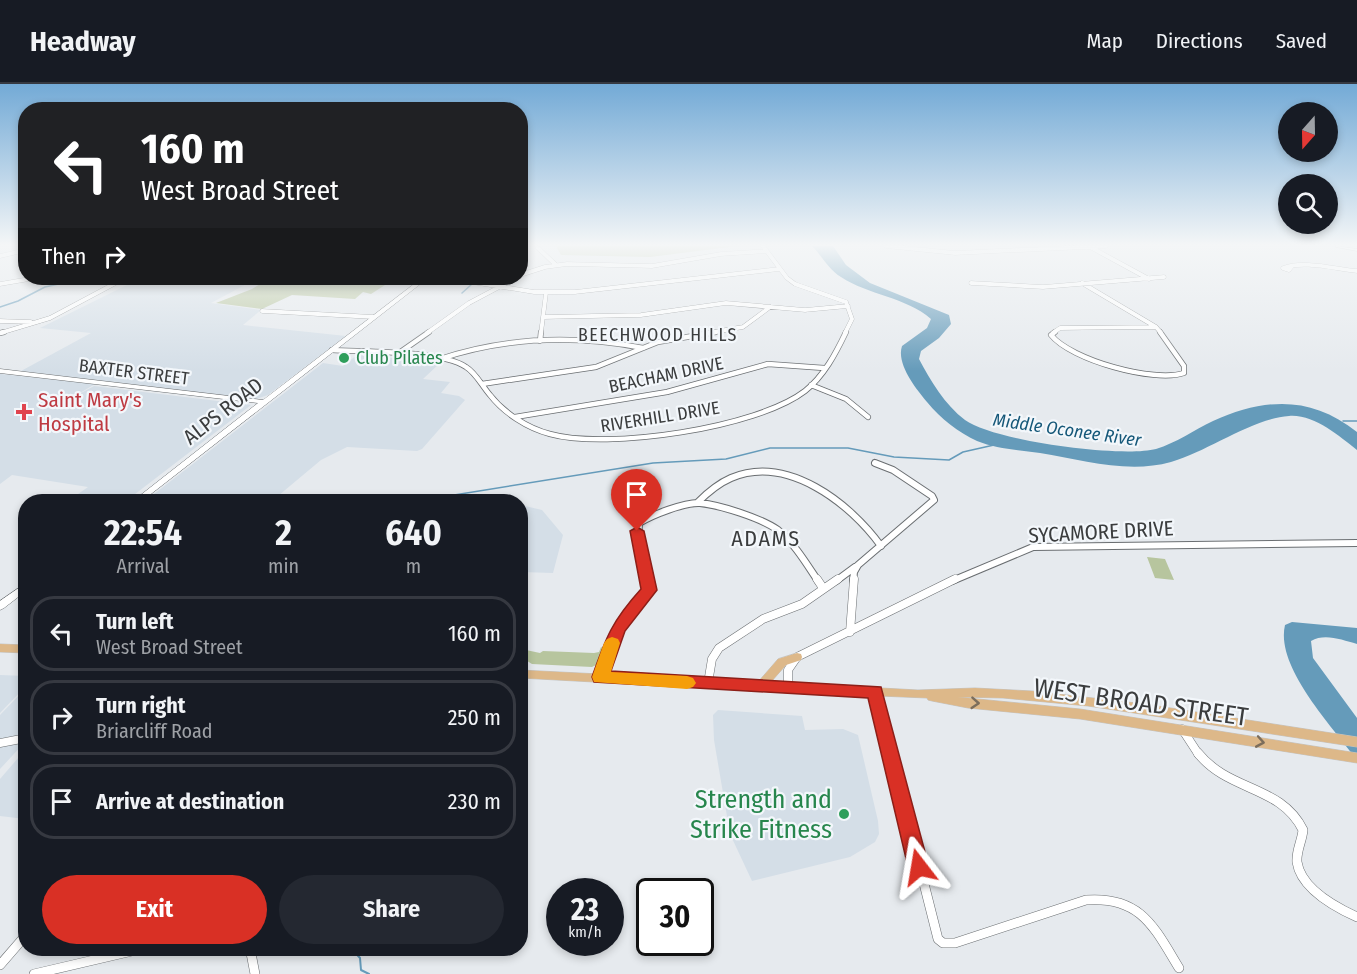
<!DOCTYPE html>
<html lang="en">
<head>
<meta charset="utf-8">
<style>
	body { margin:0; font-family:"Fira Sans Condensed",sans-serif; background:#242831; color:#f1f3f6; height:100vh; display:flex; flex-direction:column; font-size:22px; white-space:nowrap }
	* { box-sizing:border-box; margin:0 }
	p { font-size:20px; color:#9ea1a6 }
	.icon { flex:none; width:33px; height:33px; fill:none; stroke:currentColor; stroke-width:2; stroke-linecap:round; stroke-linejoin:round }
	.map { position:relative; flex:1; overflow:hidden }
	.drawer { position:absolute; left:18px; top:410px; width:510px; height:462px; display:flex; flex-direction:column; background:#171b24; border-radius:24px; box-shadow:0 3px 9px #0003 }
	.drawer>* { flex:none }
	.guide { position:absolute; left:18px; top:18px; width:510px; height:183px; border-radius:24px; box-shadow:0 3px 9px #0003; background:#202124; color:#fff; overflow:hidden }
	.needle { width:39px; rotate:200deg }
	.fabs { position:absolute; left:1278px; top:18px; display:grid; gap:12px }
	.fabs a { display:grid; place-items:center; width:60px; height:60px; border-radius:50%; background:#171b24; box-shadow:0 3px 9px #0003; font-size:30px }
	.speed { position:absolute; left:546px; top:794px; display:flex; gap:12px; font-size:30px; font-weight:700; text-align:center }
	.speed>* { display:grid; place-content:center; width:78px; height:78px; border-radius:50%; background:#171b24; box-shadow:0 3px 9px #0003; line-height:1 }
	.speed small { font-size:15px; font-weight:400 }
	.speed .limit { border:3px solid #111; border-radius:9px; background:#fff; color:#111 }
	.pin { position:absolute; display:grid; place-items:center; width:51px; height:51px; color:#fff; margin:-62px -26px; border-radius:50% 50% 50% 0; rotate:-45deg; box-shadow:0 0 6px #0007 }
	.pin .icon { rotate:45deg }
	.me { position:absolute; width:66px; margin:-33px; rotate:346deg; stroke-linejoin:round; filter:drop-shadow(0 0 4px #0008) }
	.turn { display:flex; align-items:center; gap:21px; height:126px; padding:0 24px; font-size:27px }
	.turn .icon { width:78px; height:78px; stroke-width:2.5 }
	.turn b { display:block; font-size:42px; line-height:51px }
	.then { display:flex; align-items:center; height:57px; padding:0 24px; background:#0003; gap:12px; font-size:22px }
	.eta { display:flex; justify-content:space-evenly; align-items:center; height:102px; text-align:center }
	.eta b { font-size:36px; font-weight:700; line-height:42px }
	.cta { display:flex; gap:12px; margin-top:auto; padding:12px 24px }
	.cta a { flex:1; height:69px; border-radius:36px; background:#d93025; color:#fff; font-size:24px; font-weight:700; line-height:69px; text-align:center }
	.cta a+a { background:#242831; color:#f1f3f6 }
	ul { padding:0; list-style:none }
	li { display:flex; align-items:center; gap:18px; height:75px; margin:0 12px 9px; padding:0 12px; border:3px solid #363941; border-radius:24px }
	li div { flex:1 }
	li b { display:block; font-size:22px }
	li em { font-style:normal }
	header { display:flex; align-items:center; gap:36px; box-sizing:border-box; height:84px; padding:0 30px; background:#171b24; border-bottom:2px solid #363941 }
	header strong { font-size:28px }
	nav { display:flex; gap:33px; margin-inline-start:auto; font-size:21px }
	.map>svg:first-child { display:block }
</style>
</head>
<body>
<header>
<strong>Headway</strong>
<nav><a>Map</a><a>Directions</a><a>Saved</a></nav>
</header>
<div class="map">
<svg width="1357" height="890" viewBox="0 0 1357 890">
	<rect width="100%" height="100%" fill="#e6eaee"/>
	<!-- built -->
	<path fill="#d4dee7" d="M256,195L211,219L261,226L243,241L346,252L268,311L256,315L21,287L91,249L40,244L137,196Z
		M357,271L441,278L423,295L450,298L441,309L459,312L465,316L422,365L417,367L347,363L321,376L272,417H145L323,279L343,282Z
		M0,290L95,300L70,315L94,302L251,321L126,417H68L88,403L12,391L0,400Z
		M521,421L542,426L563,451L553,489L521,488Z
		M0,591L26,592L25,603L0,629Z
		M25,605V658L0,685V631Z
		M718,626L802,632L805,646L843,645L858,651L878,737L879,750L875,758L850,773L752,797L730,750L714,656L713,631Z
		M25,666V735L0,732V695Z"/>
	<!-- green -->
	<path fill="#b7c59e" d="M556,162H737L650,173L561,171Z
		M270,194H396L371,210L363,208L355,215L292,211L262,225L216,219L252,205Z
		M1147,473L1165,475L1174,496L1155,494Z
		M601,563L605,565L598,580L592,583L532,580L524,575L526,566L540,569L543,567L594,569L599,568Z"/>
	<!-- water -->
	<path fill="#659bba" d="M812,162H833L846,181L870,199L949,231L951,240L939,254L921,267L919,275C930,296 945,321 965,336C994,357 1121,374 1156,365C1176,359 1194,346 1213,337C1264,314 1311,311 1357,348V366C1339,352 1314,330 1289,332C1251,335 1209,367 1171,378C1128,390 1083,376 1040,369C1019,366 997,365 977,357C958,348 941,335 927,318C916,305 896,280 902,262L927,244L931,235C906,213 868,211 841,193C828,185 822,172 812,162Z
		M1292,538L1357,544V560C1342,556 1325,549 1311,557L1313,574L1357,634V676C1333,643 1275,583 1285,541Z"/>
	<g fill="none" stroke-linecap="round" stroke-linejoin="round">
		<!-- stream-far1 -->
		<path stroke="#659bba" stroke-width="1.5" d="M476,196L478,194
			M462,209L472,200
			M0,223L18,217L45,203L86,194
			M1343,337H1357
			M390,417L448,412L653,379L726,375L770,364H848L894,373L949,376L963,368L994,361"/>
		<!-- stream -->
		<path stroke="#659bba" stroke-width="2" d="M351,864L360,874L361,886L369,890"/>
		<!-- minor-far4 casing -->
		<g stroke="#6a6e71" stroke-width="4.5">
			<path id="minor-far4" d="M763,162L787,194L795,200L846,218L852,235L845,249
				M886,162L955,169L1106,162
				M538,164L556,181
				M1092,164L1149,195
				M0,172L26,166
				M1292,182L1289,186L1283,184C1304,176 1335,185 1357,187
				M520,191L545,183L567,180L652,182L721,170L766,167
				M447,194L534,208H575L779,185
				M971,199L1043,203L1164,193
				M1082,199L1156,243
				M0,200L35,194
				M262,227L374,233
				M544,233L641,231L726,219L805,226L848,222
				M0,237L31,238
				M1156,243L1161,249
				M0,249L50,234L125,194
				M427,249L469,219L516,194
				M541,249L546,209
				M708,249L743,243L770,223
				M1053,249L1060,244L1156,243"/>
		</g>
		<!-- minor-far3 casing -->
		<g stroke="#6a6e71" stroke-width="6">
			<path id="minor-far3" d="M1055,248L1051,251C1071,276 1154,299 1184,289V282L1160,248
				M0,249L4,248
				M540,257L541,248
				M332,266C364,268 441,266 466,283C476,289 482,302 490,311C504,329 527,344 550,350C607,366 757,344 805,307C824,292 836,269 846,248
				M396,271L429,248
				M440,275C506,253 575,251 643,264
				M482,300L596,283L658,258L716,248
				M811,301L846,315L868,333
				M515,333L667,308L768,280L824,284"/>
		</g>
		<!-- minor-far2 casing -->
		<g stroke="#6a6e71" stroke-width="8">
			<path id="minor-far2" d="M697,419C707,409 717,400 731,394C787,370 850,419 881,462
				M647,497L638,461L639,439C652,431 685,418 700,419C720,421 761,434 778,446C794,459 806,479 818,497
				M836,497L855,483
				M853,497L854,488L858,481L934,416L932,412L893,386L875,379
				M952,497L1033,463L1357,459"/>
		</g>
		<!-- minor-far1 casing -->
		<g stroke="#6a6e71" stroke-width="9">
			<path id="minor-far1" d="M817,495L823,504
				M850,548L854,495
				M600,593L617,547L626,531L649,506L646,495
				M708,599L712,575L719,564L763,535L802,520L838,495
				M788,603V586L797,573L955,495
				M875,608L891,671
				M1182,645L1199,671
				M0,659L26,654"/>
		</g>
		<!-- minor casing -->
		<g stroke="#6a6e71" stroke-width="10">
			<path id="minor" d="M891,669L938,855L943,859H955L1086,816C1141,812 1154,843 1179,884
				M1198,669C1229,708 1281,701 1303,746C1302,757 1296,767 1297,778C1301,805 1335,823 1357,833
				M250,864L255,890
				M0,881L26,851
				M34,890L145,864"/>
		</g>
		<!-- secondary casing -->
		<g stroke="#6a6e71" stroke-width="1">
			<path id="secondary" d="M1336,162L1357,165V167L1336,163Z
				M422,194H428L142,417H133L258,319L0,289V285L263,316Z
				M26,499V507L4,524L0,526V517Z"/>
		</g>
		<!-- primary casing -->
		<g stroke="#c4c5c5" stroke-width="1">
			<path id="primary" d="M0,560L26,561V569L0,568Z
				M797,569L801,570L802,573L801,576L786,581L771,598L918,606L975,604L1032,607L1145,620L1357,653V663L1088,622L1003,614L958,613L1080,625L1357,669V679L1080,635L968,624L932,617L928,616L927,614L760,607L520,594V586L758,598L778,575Z"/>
		</g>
		<!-- minor-far4 -->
		<use href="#minor-far4" stroke="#fff" stroke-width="4"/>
		<!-- minor-far3 -->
		<use href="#minor-far3" stroke="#fff" stroke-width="4.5"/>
		<!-- minor-far2 -->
		<use href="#minor-far2" stroke="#fff" stroke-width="6"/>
		<!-- minor-far1 -->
		<use href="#minor-far1" stroke="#fff" stroke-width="8"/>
		<!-- minor -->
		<use href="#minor" stroke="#fff" stroke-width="9"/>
		<!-- secondary -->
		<use href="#secondary" fill="#fff" fill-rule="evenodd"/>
		<!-- primary -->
		<use href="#primary" fill="#ddb889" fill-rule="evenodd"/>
	</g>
	<!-- one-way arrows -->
	<defs><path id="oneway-chevron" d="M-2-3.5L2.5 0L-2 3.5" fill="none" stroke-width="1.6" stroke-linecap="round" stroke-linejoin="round" transform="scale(1.5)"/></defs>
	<g stroke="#7c6e5c">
		<use href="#oneway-chevron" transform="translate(975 619) rotate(4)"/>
		<use href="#oneway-chevron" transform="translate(1260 658) rotate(10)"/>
	</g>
	<!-- sky -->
	<linearGradient id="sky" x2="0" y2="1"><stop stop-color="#73aad6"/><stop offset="0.56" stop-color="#f4f6f7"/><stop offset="1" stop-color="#f4f6f7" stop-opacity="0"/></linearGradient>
	<rect width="1357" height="287" fill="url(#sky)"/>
	<!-- route -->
	<path fill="#d93025" stroke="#8d1f18" stroke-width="1.5" d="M637,443L644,447L657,506L625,547L611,587L881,603L929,783L926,790L919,793L911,790L908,783L868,614L594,598L592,593C606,553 612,537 641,505L630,447Z"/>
	<!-- slow -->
	<path fill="#f59e0b" d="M612,553L618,555L620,559L611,588L687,592L693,594L696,599L693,603L687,605L594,598L592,593L604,559L607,555Z"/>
	<!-- markers -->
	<g fill="#2e9e5b" stroke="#f3f7fb" stroke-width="2">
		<circle cx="344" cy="274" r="6"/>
		<circle cx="844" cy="730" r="6"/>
	</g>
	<path fill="#e0444e" stroke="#f3f7fb" stroke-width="2" d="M21 319h6v6h6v6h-6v6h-6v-6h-6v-6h6z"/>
	<g text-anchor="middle" stroke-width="4.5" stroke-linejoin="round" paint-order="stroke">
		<!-- far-neighbourhood labels -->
		<g font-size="18" letter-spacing="1.5" fill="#3b3d3e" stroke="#f3f7fb">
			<text x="658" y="257">BEECHWOOD HILLS</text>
		</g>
		<!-- far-leisure labels -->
		<g font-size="18" fill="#27864d" stroke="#f3f7fb" text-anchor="start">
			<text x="356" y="280">Club Pilates</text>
		</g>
		<!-- far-street labels -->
		<g font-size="18" fill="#3b3d3e" stroke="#f3f7fb">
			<text transform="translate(134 288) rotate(7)" y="6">BAXTER STREET</text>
			<text transform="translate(666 291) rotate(-12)" y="6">BEACHAM DRIVE</text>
			<text transform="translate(660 333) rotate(-9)" y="6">RIVERHILL DRIVE</text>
		</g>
		<!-- far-water labels -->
		<g font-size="18" font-style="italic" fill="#165879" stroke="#f3f7fb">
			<text transform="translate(1067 346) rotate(8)" y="6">Middle Oconee River</text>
		</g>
		<!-- health labels -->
		<g font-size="21" fill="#be3a42" stroke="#f3f7fb" text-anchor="start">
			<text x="38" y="323">Saint Mary's<tspan x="38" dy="24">Hospital</tspan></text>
		</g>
		<!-- street labels -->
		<g font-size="21" fill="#3b3d3e" stroke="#f3f7fb">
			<text transform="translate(223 327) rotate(-38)" y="7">ALPS ROAD</text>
			<text transform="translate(1101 448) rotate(-3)" y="7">SYCAMORE DRIVE</text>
		</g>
		<!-- neighbourhood labels -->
		<g font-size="22" letter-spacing="1.5" fill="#3b3d3e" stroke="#f3f7fb">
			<text x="766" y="462">ADAMS</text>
		</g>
		<!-- near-street labels -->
		<g font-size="26" fill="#3b3d3e" stroke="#f3f7fb">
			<text transform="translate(1141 618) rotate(8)" y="9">WEST BROAD STREET</text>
		</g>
		<!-- near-leisure labels -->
		<g font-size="26" fill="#27864d" stroke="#f3f7fb" text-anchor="end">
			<text x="832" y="724">Strength and<tspan x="832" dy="30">Strike Fitness</tspan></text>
		</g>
	</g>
</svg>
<div class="fabs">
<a><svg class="needle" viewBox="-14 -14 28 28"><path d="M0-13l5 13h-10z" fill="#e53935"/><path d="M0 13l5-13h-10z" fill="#9ea1a6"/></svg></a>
<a><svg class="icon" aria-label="search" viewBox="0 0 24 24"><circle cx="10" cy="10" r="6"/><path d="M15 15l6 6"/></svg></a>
</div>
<div class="speed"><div>23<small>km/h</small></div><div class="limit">30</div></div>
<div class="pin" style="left:637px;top:447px;background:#d93025"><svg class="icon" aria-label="arrive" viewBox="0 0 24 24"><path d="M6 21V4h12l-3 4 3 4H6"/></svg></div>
<svg class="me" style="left:919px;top:783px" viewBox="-20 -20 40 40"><path d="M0-17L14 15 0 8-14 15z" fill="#d93025" stroke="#fff" stroke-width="4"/></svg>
<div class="guide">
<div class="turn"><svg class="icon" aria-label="left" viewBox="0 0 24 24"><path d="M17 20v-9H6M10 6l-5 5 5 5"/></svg><div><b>160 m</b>West Broad Street</div></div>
<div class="then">Then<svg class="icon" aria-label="right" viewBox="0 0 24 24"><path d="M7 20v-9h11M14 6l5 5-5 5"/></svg></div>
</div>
<section class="drawer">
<div class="eta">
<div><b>22:54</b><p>Arrival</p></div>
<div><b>2</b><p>min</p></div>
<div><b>640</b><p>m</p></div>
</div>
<ul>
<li><svg class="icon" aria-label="left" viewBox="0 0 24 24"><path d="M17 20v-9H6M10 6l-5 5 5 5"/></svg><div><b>Turn left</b><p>West Broad Street</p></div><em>160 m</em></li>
<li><svg class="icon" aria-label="right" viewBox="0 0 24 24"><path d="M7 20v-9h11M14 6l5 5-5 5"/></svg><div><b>Turn right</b><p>Briarcliff Road</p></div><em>250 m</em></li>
<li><svg class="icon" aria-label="arrive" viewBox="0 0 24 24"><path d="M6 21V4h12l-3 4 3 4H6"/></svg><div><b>Arrive at destination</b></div><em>230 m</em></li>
</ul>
<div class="cta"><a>Exit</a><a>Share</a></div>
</section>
</div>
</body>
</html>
